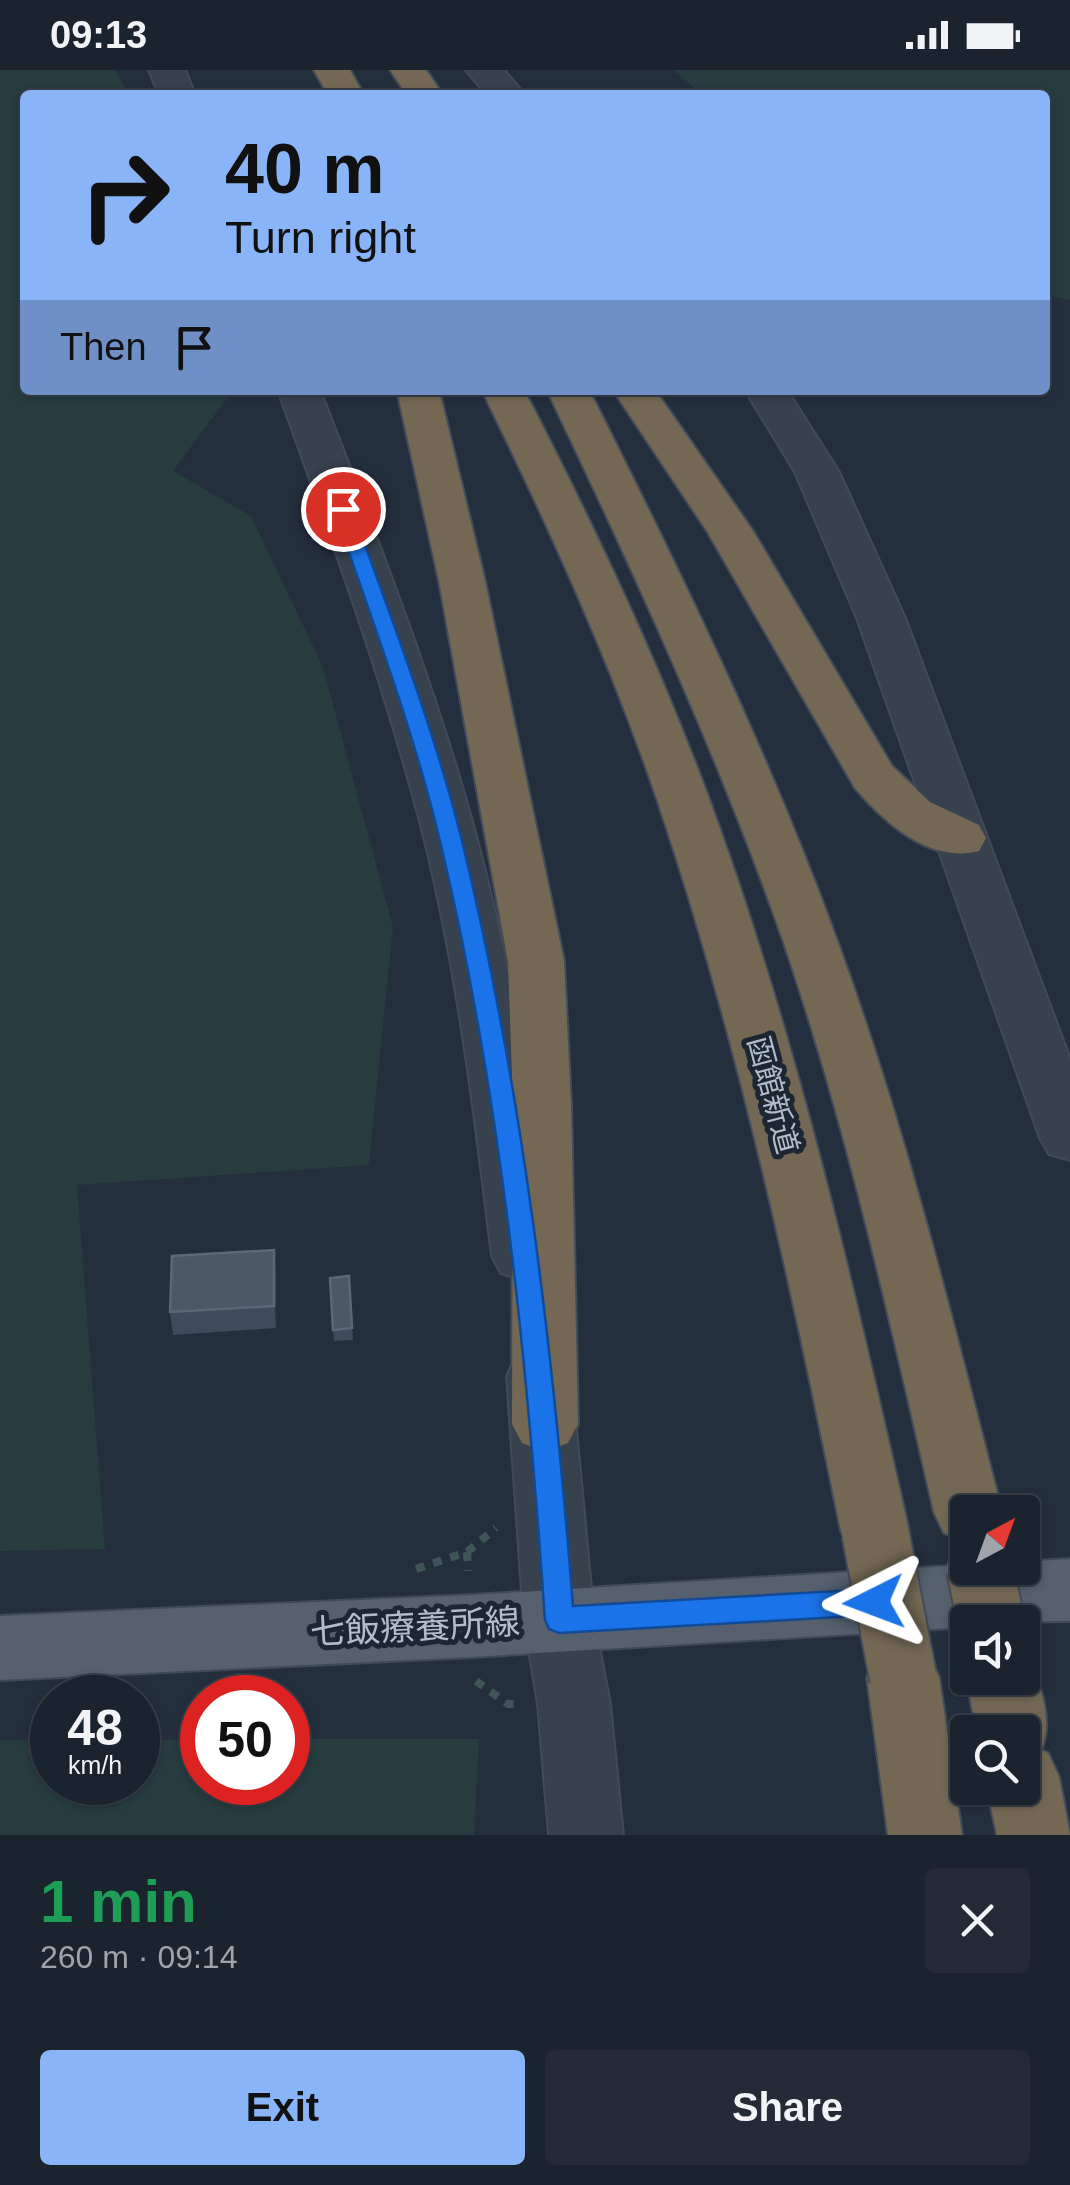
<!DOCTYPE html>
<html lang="en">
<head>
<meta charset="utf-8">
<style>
	body { margin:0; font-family:Helvetica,"Noto Sans JP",sans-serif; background:#242b36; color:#f1f3f6; height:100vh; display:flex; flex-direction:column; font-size:38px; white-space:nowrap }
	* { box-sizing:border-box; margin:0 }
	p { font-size:32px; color:#a0a4aa }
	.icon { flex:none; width:55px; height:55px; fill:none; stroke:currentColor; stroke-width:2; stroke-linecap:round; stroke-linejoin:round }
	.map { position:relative; height:1765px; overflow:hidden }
	.panel { display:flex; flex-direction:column; background:#1b232e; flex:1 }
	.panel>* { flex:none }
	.banner { position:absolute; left:20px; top:20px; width:1030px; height:305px; border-radius:10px; box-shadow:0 2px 8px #0004,0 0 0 2px #39404a; background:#8ab4f8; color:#111; overflow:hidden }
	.needle { width:65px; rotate:41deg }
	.buttons { position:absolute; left:950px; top:1425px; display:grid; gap:20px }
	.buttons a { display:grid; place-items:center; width:90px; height:90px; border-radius:10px; background:#1b232e; box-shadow:0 2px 8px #0004,0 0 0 2px #39404a; font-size:50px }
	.speed { position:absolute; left:30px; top:1605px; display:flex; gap:20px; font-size:50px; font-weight:700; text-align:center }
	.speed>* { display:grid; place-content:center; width:130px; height:130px; border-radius:50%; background:#1b232e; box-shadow:0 2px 8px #0004,0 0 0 2px #39404a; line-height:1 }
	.speed small { font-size:25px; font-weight:400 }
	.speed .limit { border:15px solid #d22; background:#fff; color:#111 }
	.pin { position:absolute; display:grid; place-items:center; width:85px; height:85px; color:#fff; margin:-42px; border:5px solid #fff; border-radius:50%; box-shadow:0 2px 10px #0007 }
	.me { position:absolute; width:110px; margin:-55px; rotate:267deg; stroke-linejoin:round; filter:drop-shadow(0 0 8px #0008) }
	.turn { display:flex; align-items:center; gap:35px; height:210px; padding:0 40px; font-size:45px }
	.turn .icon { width:130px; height:130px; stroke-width:2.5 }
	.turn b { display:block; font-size:70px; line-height:85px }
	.then { display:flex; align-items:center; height:95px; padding:0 40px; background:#0003; gap:20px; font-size:38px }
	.round { display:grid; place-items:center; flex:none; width:105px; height:105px; border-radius:10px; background:#242b36 }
	.summary { display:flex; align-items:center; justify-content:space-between; height:170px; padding:0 40px }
	h1 { font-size:60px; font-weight:700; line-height:75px; color:#1e9e55 }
	.action { display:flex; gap:20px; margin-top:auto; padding:20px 40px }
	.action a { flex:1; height:115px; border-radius:10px; background:#8ab4f8; color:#111; font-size:40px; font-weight:700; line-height:115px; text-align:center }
	.action a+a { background:#242b36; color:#f1f3f6 }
	.status { display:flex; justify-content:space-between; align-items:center; height:70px; padding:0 50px; background:#1b232e; direction:ltr }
	.status svg { height:28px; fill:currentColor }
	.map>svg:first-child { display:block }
</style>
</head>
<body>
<div class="status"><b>09:13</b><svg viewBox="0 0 49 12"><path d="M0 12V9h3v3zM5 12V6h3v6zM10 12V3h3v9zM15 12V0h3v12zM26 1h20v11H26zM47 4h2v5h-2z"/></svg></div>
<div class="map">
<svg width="1070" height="1765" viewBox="0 0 1070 1765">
	<rect width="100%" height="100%" fill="#242f3e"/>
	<!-- green -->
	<path fill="#263c3f" d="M0,0H115L129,25H25V320H233L173,401L251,446L323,597L393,857L369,1095L77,1115L105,1479L0,1481Z
		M673,0H1070V230L1045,225V25H703Z
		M288,1669H479L474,1765H0V1670H52V1712H138V1670H202V1712H288Z"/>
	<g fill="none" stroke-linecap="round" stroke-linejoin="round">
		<!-- minor casing -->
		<g stroke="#414a57" stroke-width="4">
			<path id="minor" d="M149,0H185L195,25H159Z
				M466,0H504L525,25H487Z
				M278,320H320C377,468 436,617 477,770C514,906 534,1046 554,1186L545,1203L523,1210L501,1203L492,1186C475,1046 458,904 424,767C385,615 331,467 278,320Z
				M745,320H787L839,402L905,548L1070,989V1090L1049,1084L1040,1068L857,548L795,402Z
				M539,1279L562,1287L571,1306L594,1550L610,1634L623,1765H549L538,1634L524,1550L507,1306L516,1287Z"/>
		</g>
		<!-- major casing -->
		<g stroke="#414a57" stroke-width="4">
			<path id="major" d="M1070,1489V1551L968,1552V1557L472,1587L0,1610V1546L472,1525L968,1495L1022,1498V1492Z"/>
		</g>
		<!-- highway casing -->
		<g stroke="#434c59" stroke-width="4">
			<path id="highway" d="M314,0H350L364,25H328Z
				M390,0H426L443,25H407Z
				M397,320H439L485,511L564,891L571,1035L578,1354L568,1373L545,1382L522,1373L512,1354L513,1035L508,891L439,511Z
				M482,320H524C592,452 656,586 708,726C796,964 853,1213 909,1461L899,1482L875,1491L851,1482L841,1461C791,1214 738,968 657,729C609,588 547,453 482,320Z
				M547,320H589C680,501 769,683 838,873C906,1059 953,1251 1002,1442H968V1471L944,1463L934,1442C890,1250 847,1057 783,870C717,682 633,500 547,320Z
				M613,320H655L753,461L892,696L930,732L979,755L986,768L979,781C930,794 884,752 855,718L707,461Z
				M903,1575L928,1584L939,1607L962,1765H888L867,1607L878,1584Z
				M1022,1583L1027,1585C1040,1614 1054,1650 1041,1680L1048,1683L1059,1707L1070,1765H997L987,1718H1022V1662H977L966,1608H1022Z"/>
		</g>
		<!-- path -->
		<path stroke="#3f5557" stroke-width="8" stroke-dasharray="9 9" stroke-linecap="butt" d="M467,1482L468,1501
			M416,1499L467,1482L496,1458
			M476,1611L508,1634H516"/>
		<!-- minor -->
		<use href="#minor" fill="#38414e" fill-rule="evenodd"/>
		<!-- major -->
		<use href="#major" fill="#56606e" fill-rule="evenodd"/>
		<!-- highway -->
		<use href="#highway" fill="#746855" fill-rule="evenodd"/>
		<!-- highway-bridge casing -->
		<g stroke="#434c59" stroke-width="70" stroke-linecap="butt">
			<path id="highway-bridge" d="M875,1461L903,1607
				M980,1498L991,1552"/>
		</g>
		<!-- highway-bridge -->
		<use href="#highway-bridge" stroke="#746855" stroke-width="66"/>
	</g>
	<!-- wall -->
	<path fill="#3f4b5c" d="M276,1203V1258L173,1265L170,1242Z
		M349,1206L353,1270L334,1271L330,1208Z"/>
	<!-- shaded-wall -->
	<path fill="#2f3b4b" d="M274,1180L276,1203V1258L274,1236Z"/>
	<!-- building -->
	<path fill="#4b5868" stroke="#5c6777" stroke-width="2.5" d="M274,1180V1236L170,1242L172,1186Z
		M349,1206L352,1258L333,1260L330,1208Z"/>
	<!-- route -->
	<path fill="#1a73e8" stroke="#114b97" stroke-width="2.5" d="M343,434L352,439C391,548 434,658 462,771C523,1021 553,1280 573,1536L874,1519L884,1523L888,1532L884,1541L874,1545L559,1563L549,1559L545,1550C527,1289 501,1025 440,771C413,658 371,548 334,439Z"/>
	<g text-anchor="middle" stroke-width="10" stroke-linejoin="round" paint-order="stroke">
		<!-- street labels -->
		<g font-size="30" fill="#b4bcc9" stroke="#1d2633">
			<text transform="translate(773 1025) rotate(75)" y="10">函館新道</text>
		</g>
		<!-- near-street labels -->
		<g font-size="35" fill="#b4bcc9" stroke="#1d2633">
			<text transform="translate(415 1557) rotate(-3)" y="12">七飯療養所線</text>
		</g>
	</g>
</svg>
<div class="buttons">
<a><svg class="needle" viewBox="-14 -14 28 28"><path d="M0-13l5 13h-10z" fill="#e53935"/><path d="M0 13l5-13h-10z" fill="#a0a4aa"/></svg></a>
<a><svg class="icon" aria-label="sound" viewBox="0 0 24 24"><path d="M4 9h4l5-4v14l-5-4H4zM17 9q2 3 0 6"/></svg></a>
<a><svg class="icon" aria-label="search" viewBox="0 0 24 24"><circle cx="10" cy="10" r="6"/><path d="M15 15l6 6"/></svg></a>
</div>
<div class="speed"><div>48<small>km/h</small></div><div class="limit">50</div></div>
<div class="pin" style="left:343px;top:439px;background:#d93025"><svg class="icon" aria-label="arrive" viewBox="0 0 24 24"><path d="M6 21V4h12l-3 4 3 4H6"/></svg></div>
<svg class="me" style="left:874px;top:1532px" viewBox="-20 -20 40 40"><path d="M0-17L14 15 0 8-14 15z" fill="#1a73e8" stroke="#fff" stroke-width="4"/></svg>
<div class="banner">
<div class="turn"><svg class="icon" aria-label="right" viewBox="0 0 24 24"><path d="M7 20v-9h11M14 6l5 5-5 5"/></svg><div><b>40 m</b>Turn right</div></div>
<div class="then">Then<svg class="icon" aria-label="arrive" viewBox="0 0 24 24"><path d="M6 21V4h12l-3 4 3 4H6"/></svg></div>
</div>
</div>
<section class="panel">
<div class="summary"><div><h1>1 min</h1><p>260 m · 09:14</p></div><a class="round"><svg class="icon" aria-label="close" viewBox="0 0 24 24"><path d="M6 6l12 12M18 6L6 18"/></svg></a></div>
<div class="action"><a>Exit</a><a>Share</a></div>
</section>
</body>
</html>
